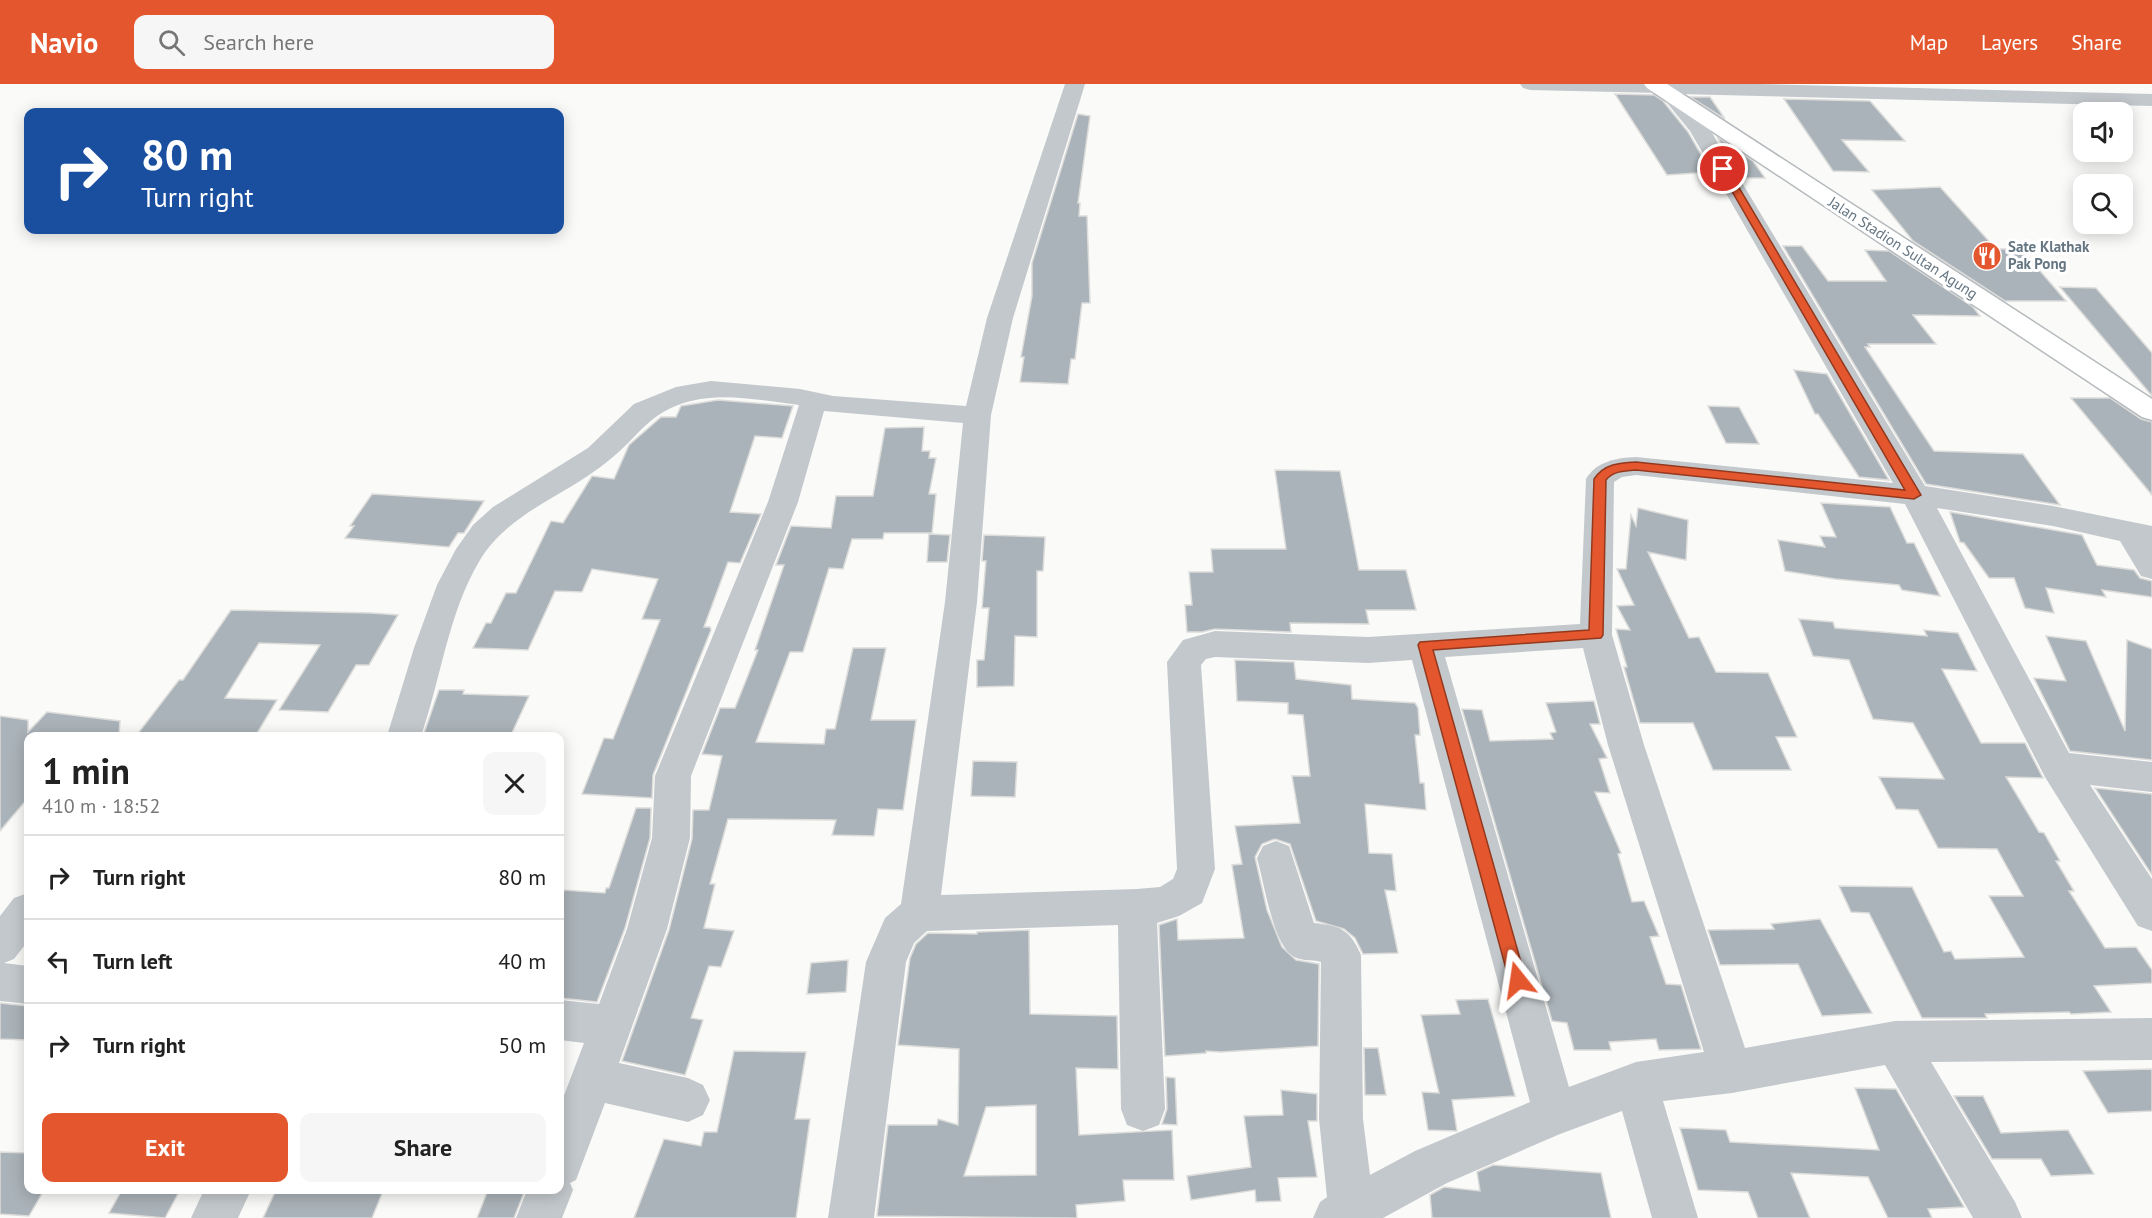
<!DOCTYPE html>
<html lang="en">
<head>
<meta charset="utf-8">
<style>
	body { margin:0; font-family:"PT Sans",sans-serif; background:#f6f6f6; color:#222; height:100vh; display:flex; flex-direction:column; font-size:22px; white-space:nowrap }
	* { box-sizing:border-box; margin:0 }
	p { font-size:20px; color:#767676 }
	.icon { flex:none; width:33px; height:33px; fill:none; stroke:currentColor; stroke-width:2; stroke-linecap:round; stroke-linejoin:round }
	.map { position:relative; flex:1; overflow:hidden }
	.details { position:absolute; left:24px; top:648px; width:540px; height:462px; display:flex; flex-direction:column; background:#fff; border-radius:12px; box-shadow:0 3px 15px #0003 }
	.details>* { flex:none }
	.guide { position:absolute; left:24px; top:24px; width:540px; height:126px; border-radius:12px; box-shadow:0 3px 15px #0003; background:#1a4fa0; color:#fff; overflow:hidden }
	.tools { position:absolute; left:2073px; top:18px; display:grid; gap:12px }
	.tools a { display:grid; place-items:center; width:60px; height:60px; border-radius:12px; background:#fff; box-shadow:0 3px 15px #0003; font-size:30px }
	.pin { position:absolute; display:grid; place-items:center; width:51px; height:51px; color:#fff; margin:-26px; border:3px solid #fff; border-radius:50%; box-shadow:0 2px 6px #0007 }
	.me { position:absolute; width:66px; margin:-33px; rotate:345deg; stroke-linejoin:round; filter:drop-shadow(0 0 4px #0008) }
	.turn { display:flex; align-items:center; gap:21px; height:126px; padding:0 18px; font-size:27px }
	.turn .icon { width:78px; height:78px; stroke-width:2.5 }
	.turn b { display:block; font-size:42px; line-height:51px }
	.round { display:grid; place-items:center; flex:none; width:63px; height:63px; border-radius:12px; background:#f6f6f6 }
	.summary { display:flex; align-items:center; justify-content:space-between; height:102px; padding:0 18px }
	h1 { font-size:36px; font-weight:700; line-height:45px }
	.button { display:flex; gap:12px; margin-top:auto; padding:12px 18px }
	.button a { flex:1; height:69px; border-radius:12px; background:#e4572e; color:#fff; font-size:24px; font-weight:700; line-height:69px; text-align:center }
	.button a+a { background:#f6f6f6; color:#222 }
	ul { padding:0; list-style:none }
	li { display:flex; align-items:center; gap:18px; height:84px; padding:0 18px; border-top:2px solid #e0e0e0 }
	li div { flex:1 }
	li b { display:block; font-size:22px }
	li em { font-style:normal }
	header { display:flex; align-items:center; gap:36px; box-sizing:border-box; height:84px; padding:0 30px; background:#e4572e; color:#fff }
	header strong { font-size:28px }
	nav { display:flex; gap:33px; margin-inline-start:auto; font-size:21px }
	.search { width:420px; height:54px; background:#f6f6f6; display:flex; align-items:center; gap:15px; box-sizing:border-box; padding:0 21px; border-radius:12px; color:#767676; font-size:22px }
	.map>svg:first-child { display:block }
</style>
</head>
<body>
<header>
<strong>Navio</strong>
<div class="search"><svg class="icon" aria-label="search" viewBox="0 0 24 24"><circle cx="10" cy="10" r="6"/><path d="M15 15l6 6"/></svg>Search here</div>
<nav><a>Map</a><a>Layers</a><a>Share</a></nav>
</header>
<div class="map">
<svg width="2152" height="1134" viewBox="0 0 2152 1134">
	<rect width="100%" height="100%" fill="#fafaf8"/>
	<!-- building -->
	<path fill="#aab3b9" stroke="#dcdcda" stroke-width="1.5" fill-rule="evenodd" d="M1615,10L1654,11L1663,17L1688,48L1711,88L1667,91Z
		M1690,13H1710L1725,35Z
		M1784,15L1870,17L1905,57L1842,56L1869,88L1833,87Z
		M1078,30L1090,32L1078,119H1080L1079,132H1087L1090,219H1082L1075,275H1071L1068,300L1020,298L1024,273H1021L1032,212V179Z
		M1717,53L1753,77L1765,94H1742Z
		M1940,103L1996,165H2021L2066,217H2005L1913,157L1872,106Z
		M1783,162H1802L1828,197H1886L1865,166L1889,167L1973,223L1980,232L1913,231L1936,260H1868L1870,263H1865L1934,367L2023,370L2060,421L1926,400Z
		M2060,203L2096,204L2152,269V312Z
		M1794,286L1827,290L1889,396L1859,393L1818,330H1815Z
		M2071,314H2110L2141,335L2152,338V411Z
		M718,316L793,322L782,354L755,352L730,428L761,430L740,479L728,478L704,543H710L711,546L653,691L652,714L582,710L604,654L613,655L660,536L642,535L658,495L592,485L582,508L555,507L528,566L473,564L486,539H491L506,509H516L551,437L563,439L592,392L614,395L629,361L661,333H676L681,322Z
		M1708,322L1739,323L1759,360L1726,359Z
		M924,343L922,367H930L929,374H936L929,410H936L932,449H884L883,455H852L843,485L829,484L803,568H790L756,658L824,660L826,645H835L853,564H886L871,636H916L903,726L878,725L874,752L832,751L836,736L728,735L710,800H715L704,844L734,847L721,883L709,882L691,934L703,936L685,991L622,977L669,846L692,755L693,726H709L722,672L702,670L720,624H735L758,566H755L784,481H776L791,442L831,444L836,412H873L885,344Z
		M1275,386L1340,387L1359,486H1406L1416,526H1366L1369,540L1290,539L1291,548L1215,545L1202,548H1187L1185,521H1192L1189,488H1213L1211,465H1286Z
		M372,410L484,417L464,449H458L449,463L345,454L354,442H350Z
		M1821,419L1890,423L1907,459H1914L1940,512L1902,506L1899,501L1835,495L1785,487L1778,456L1825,463L1820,452L1836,453Z
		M1638,424L1688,436L1686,476L1648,468L1689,554L1699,553L1716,588L1768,589L1797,653H1776L1791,686H1713L1693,639H1640L1624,583H1627L1616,545L1630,546L1617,522L1634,521L1617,485H1626L1631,431L1636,442Z
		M1950,428L2082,451L2097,481L2134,486L2140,494L2152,497V513L2102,506L2106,513L2046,504L2054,529L2025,524L2014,494H1989L1964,459L1960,458Z
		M929,450L950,451L947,478H927Z
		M984,451L1045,453L1043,487H1037V553L1015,552L1014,602L977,603V576H984L989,524H982L986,477H982Z
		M231,526L371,529L398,531L369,581H356L328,628L279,626L320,561L259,559L225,614L277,616L256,651L171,649L167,652H136L179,596H183Z
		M1799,535L1833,538L1835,544L1927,552L1924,546L1958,549L1977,587L1942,585L1981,659H2025L2043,694L2006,693L2039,748L2044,749L2060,777H2056L2074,807H2069L2105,864L2136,863L2152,886V899L2094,902L2111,928L2071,930L2069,928L1985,930L1987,934H1922L1869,829L1851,828L1839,802L1912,803L1944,868L1951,867L1955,875L2024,873L1989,812H2023L1997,765L1938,764L1918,726L1896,725L1879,693L1944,695L1913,639L1873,635L1849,576L1813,572Z
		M2046,552L2086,557L2125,647L2127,556L2152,565V676L2070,667L2034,594L2066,597Z
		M1235,576L1294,578L1296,595L1351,601L1352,615L1415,619L1418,624L1420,651H1415L1420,699H1424L1426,726L1365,720L1369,769L1392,770L1396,807L1385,806L1398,869L1363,870L1355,854L1344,845L1316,837L1290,760L1275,755L1262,760L1255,773L1267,826L1282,863L1296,876L1319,880L1318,962L1221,968L1206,967V969L1165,972L1159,841L1177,835L1178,856L1244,854L1232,781L1242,780L1235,742L1300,739L1292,692H1310L1303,631L1288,630V619L1237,617Z
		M439,606H464L463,610L529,612L511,651L446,649L445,652H423Z
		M1594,617L1600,640H1590L1607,674L1599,675L1610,709L1595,708L1621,769L1618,770L1632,818L1644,817L1659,852L1650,853L1666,900L1681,901L1701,965L1659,966L1656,955L1609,958L1611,966H1574L1567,939L1552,937L1462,625L1482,626L1490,657L1553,655L1550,649L1556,648L1546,619Z
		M47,628L120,637L119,652H28V714L0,747V632L28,636V648Z
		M973,677L1017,678L1015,713L971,712Z
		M2095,704L2152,710V791Z
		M636,724H651L650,754L625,844L597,918L560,914V819L564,806L605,809L606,804H609Z
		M1820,835L1872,929L1822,932L1798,880L1720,881L1708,846L1774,845L1771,840Z
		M1029,846L1030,930L1117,932L1118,985L1076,984L1079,1051L1172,1046L1174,1096H1123L1125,1117L1076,1121L1077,1134L877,1132L888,1041H937L938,1035L958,1041L959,965L898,961L910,874L916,860L928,849L977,850V848ZM1036,1021V1091L964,1092L986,1023Z
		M848,876L846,908L807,910L811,879Z
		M1488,915L1515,1012L1452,1016L1457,1047L1428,1046L1422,1008L1439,1009L1421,931L1460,930L1456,916Z
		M0,919L28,922V956L0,955Z
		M1364,964H1378L1386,1011H1365Z
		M734,967L806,968L795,1035H810L796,1134H634L664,1055L701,1062L704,1048H717Z
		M2152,985V1027L2108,1029L2083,987Z
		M1166,993L1175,994L1177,1041L1162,1040L1167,1025Z
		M1855,1004L1896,1005L1964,1123L1928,1125L1932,1134H1888L1868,1093L1791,1089L1810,1134H1758L1748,1108L1698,1106L1680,1044L1726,1046L1730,1058L1879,1066Z
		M1281,1006L1317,1010V1037H1308L1317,1093L1278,1094L1281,1117L1256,1118L1255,1106L1191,1116L1187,1092L1251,1083L1244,1032L1283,1031Z
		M1954,1012H1983L2001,1049L2068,1046L2094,1090L2051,1092L2041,1075H1992Z
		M0,1068L28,1069V1106H44L29,1132L0,1130Z
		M1493,1081L1601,1089L1611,1134H1432L1430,1111L1444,1103L1480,1107L1477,1088Z
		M122,1106H180L165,1134L109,1129Z
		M276,1106H354L383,1107L372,1134H263Z
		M488,1106H525L514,1134H477Z"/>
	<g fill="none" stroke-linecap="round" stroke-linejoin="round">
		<!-- major casing -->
		<g stroke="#b5babe" stroke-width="3">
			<path id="major" d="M1644,0H1667L2152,315V336L2142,333L1647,4Z"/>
		</g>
		<!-- minor -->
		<path fill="#c3c8cc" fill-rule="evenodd" d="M1065,0H1085L1013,234L991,331L977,518L941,811L1137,805L1160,803L1173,795L1177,785L1167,578L1183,556L1215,547L1368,553L1580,540L1586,395C1597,377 1616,374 1636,373L1893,399L1690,47L1659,9L1530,6L1523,4L1520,0H1759L2152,10V22L1679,10L1709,44L1925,402L2053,422L2152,442V495L2141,492L2120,457L2053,442L1937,424L2069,669L2152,678V708L2090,701L2152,795V847L2138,842L2045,693L1905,420L1636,391L1622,393L1614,398L1612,551L1644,661L1745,964L1895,937L2152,934V976L1931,978L2015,1118L2022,1134H1973L1885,981L1732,1009L1663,1017L1698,1134H1652L1622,1027L1560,1050L1447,1099L1383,1134H1313L1320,1118L1327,1113L1319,1035L1321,878C1311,875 1299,878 1290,870C1272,854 1264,798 1257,774L1263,762L1276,757L1289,762L1314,839C1340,842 1350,845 1361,871L1363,1035L1370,1091L1415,1067L1530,1018L1412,576L1368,579L1215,573L1206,575L1201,581L1215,785L1202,819L1179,832L1157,839L1165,1025L1159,1041L1143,1047L1127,1041L1121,1025L1118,841L927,847L914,859L906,878L874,1134H828L866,878L885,834L901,820L945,518L963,339L824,327L798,418L691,692L690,754L667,845L619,979L688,994L703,1001L710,1016L703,1031L688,1038L605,1019L576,1096L570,1099L573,1106L562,1134H516L527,1106H560V1022L584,959L560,956V916L599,920L627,845L652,754L655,692L768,418L799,321C765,317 725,308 691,317C649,327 639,353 608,377C566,412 510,427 480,476C448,529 441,595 421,652H387L414,564L437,501L456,465L473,441L493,423L588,364L634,320L676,303L711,297L800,305L833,312L966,322L987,234ZM1583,564L1608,661L1704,968L1636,978L1569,1003L1445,573Z
			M28,809V857L14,875L4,879L28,882V920L0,917V832L14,814Z
			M204,1106H251L238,1134H191Z"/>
		<!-- major -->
		<use href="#major" fill="#fff" fill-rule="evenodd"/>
	</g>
	<!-- route -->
	<path fill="#e4572e" stroke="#94391e" stroke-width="1.5" d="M1723,82L1728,85L1921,411L1914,415L1636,386C1624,387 1613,387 1606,396L1603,551L1601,554L1433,566L1526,896L1524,902L1518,904L1512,902L1509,896L1418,561L1420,558L1589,546L1594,395C1604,380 1618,379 1636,378L1905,406L1719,85Z"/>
	<!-- icons -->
	<defs>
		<g id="restaurant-disc" transform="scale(1.5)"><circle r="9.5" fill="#e4572e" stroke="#fff"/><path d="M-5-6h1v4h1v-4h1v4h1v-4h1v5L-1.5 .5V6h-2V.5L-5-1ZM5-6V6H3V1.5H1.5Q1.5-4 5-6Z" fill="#fff"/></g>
	</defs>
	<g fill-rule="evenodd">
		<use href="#restaurant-disc" x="1987" y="172"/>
	</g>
	<g text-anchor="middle" stroke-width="6" stroke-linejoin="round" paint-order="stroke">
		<!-- far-poi labels -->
		<g font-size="15" font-weight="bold" fill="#657683" stroke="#fff" text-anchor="start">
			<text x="2008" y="168">Sate Klathak<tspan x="2008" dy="17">Pak Pong</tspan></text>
		</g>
		<!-- far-street labels -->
		<g font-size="15" fill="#657683" stroke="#fff">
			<text transform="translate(1903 164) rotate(33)" y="5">Jalan Stadion Sultan Agung</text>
		</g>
	</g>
</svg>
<div class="tools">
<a><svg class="icon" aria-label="sound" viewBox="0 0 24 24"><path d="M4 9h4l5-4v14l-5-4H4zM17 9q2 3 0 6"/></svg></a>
<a><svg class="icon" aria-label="search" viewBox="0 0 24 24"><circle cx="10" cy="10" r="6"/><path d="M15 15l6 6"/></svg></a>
</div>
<div class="pin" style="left:1723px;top:85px;background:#d93025"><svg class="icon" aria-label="arrive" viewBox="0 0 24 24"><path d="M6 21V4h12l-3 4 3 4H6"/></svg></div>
<svg class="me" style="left:1518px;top:896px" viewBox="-20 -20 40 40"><path d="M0-17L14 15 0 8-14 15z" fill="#e4572e" stroke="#fff" stroke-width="4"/></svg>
<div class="guide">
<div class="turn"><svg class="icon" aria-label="right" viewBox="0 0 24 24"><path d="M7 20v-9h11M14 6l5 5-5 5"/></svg><div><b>80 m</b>Turn right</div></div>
</div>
<section class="details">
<div class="summary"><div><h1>1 min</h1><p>410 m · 18:52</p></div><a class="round"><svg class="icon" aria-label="close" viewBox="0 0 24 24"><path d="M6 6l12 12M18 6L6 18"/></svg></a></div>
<ul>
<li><svg class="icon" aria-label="right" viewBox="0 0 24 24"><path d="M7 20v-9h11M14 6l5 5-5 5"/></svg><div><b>Turn right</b></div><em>80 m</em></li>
<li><svg class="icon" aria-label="left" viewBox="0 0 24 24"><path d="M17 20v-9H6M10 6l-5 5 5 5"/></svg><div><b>Turn left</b></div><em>40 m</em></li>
<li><svg class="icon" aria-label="right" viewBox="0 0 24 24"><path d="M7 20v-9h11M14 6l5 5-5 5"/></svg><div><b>Turn right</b></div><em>50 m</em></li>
</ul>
<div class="button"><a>Exit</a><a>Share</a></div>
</section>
</div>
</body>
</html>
